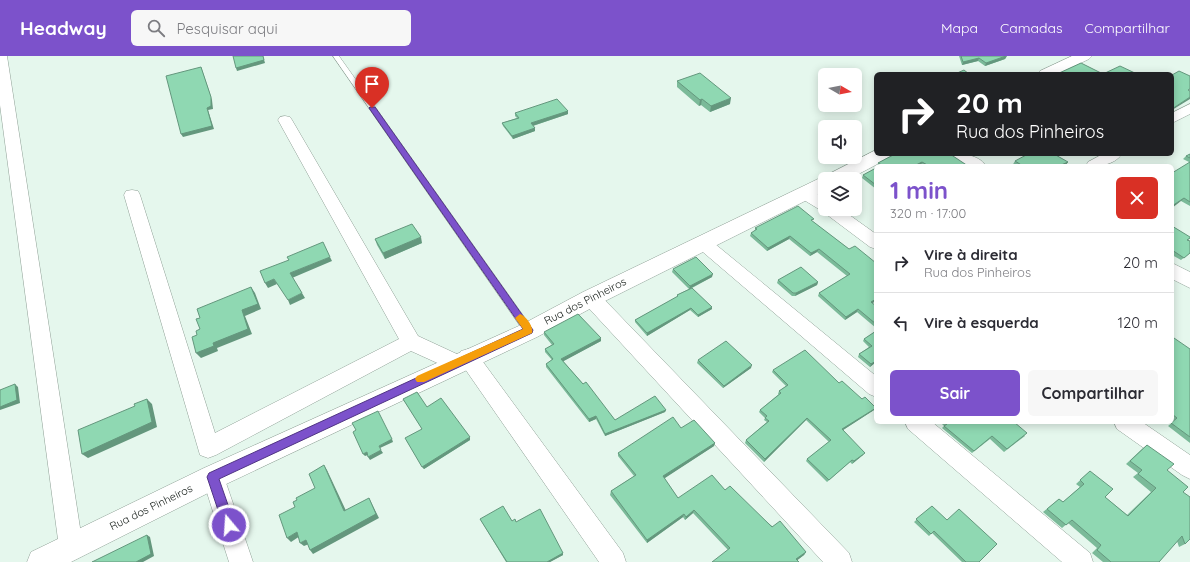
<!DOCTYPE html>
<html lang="pt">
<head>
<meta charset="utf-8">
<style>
	body { margin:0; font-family:Quicksand,sans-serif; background:#f7f7f7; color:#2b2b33; height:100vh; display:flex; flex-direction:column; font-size:15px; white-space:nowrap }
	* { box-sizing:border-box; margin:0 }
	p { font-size:13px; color:#7c7c81 }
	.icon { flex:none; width:22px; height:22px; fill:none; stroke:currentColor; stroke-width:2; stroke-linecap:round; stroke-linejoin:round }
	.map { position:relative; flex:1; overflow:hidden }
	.side { position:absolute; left:874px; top:108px; width:300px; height:260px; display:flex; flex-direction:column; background:#fff; border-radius:6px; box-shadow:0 2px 10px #0003 }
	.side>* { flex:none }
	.banner { position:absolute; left:874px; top:16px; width:300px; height:84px; border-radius:6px; box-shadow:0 2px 10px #0003; background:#202124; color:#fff; overflow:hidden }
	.needle { width:26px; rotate:99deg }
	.controls { position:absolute; left:818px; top:12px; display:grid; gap:8px }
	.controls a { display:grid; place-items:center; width:44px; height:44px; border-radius:6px; background:#fff; box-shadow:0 2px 10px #0003; font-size:20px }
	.pin { position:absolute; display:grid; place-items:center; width:34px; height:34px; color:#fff; margin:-41px -17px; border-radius:50% 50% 50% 0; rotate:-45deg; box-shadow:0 0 4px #0007 }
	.pin .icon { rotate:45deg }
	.me { position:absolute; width:44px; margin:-22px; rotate:342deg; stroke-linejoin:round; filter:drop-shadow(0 0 3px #0008) }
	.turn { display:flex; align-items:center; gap:14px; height:84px; padding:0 16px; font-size:18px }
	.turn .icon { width:52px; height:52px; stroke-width:2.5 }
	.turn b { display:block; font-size:28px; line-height:34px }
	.round { display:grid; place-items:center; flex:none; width:42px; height:42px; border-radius:6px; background:#f7f7f7 }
	.summary { display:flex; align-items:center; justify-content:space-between; height:68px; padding:0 16px }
	h1 { font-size:24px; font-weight:700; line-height:30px; color:#7c52cb }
	.primary-button { display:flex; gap:8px; margin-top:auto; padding:8px 16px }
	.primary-button a { flex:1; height:46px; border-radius:6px; background:#7c52cb; color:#fff; font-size:16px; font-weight:700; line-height:46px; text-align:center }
	.primary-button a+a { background:#f7f7f7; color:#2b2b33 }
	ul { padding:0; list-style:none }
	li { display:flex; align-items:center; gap:12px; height:60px; padding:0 16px; border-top:1px solid #e1e1e2 }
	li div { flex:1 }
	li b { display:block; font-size:15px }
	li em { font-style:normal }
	header { display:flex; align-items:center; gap:24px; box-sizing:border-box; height:56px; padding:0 20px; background:#7c52cb; color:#fff }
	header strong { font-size:19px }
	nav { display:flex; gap:22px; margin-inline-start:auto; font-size:14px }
	.search { width:280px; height:36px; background:#f7f7f7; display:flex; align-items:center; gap:10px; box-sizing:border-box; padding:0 14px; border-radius:6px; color:#7c7c81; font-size:15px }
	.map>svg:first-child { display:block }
</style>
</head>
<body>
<header>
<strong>Headway</strong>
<div class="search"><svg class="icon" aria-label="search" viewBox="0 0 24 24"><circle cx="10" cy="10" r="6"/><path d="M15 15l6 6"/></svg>Pesquisar aqui</div>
<nav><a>Mapa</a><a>Camadas</a><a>Compartilhar</a></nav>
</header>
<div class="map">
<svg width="1190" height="506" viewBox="0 0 1190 506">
	<rect width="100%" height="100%" fill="#e5f7ed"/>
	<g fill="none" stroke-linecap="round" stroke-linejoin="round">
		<!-- service casing -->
		<g stroke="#8fa096" stroke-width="1">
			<path id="service" d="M333,0H339L532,272L534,275L532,278H526Z"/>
		</g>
		<!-- minor casing -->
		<g stroke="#8fa096" stroke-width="1">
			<path id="minor" d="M0,0H7L83,491L80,500L71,503L62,500L59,491L0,49Z
				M1190,48V58L1172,67V57Z
				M285,60L290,61L292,64L418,280L459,299L461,295L468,293L475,295L623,497L626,506H599L463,310L462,313L455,315L411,295L216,399L208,402L200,399L124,139L126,135L132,134L138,135L140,139L215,377L399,283L278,64L280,61Z
				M950,98C963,98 978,98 986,110C973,110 959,110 950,98Z
				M1103,98H1122C1113,110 1099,110 1086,110L1088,106Z
				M805,132L825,142V153H841L876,178V193L870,191L822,155L799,141L797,137L799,133Z
				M703,181L709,183L876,320V341L869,338L697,191L694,187L697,183Z
				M1172,207L1190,216V232L1172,223Z
				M591,235L598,237L849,497L852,506H823L584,247L582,242L584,237Z
				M905,366H932L1090,497L1093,506H1062L908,373Z
				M1114,366H1142L1190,399V423L1182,419L1117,373Z
				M213,410L221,413L224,421L253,506H229L202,421L205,413Z"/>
		</g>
		<!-- tertiary casing -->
		<g stroke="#8fa096" stroke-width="1">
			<path id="tertiary" d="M1072,0H1092L1089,3L1058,18H1038L1040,15Z
				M876,94V98H892L889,102L849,123H825V135L599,248L537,281L222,430L71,506H27L31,496L204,412L521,269L583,236L818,123L826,121L827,119Z"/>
		</g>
		<!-- service -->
		<use href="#service" fill="#fff" fill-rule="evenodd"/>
		<!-- minor -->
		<use href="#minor" fill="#fff" fill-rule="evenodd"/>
		<!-- tertiary -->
		<use href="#tertiary" fill="#fff" fill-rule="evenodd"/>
	</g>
	<!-- wall -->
	<path fill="#7bba99" d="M959,0H1007L1005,3L985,10L978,5L962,9Z
		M677,25L730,48L710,56L701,49L699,50L677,31Z
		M568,55V58L533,70L535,75L513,83L503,70L502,67L517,62L515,60V57Z
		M895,98L968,110H923L921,109L918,110H877L878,107Z
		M1190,98V150L1181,145L1189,106L1183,103L1186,100Z
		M1015,105L1068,106L1065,110H1012Z
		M876,112V133L862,122L863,119Z
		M813,166L849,193L876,207V245L872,247L876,250V272L857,256L845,264L818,240L819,237L847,220L817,196L810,200L789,183L767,195L750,180L751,177L755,175V172Z
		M1172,170L1190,182L1188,184L1190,197L1181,204L1172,199Z
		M375,183L422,187L385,203L377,189Z
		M673,213L712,221L692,232L712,253L698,261L690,254L647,280L635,266V264L677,241V239L689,233L672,216Z
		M778,224L818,226L817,229L795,240H792L777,227Z
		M876,275V306L870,311L858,301L859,298L869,291L863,285L864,283Z
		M544,276L601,285L563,305L615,364L666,354L665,356L605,380L596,363L589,366L546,311V308L552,304L545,296V293L552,289L544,279Z
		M1172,284L1190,293V387L1168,370L1174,365L1172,363Z
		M698,304L751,312L723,332L697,307Z
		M773,314L839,327L874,354L843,374L863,399L852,408L850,406L827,426L806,405L807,403L829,386L806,364L764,406L745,387L746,384L767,366L764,364L765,362L759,356L760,354L779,338H778L779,335L786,330L772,316Z
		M403,343L427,351L470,384L424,413L406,384L422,373Z
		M940,366H1014L1025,380L1004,396L990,383L972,397L942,372L944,370Z
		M681,372L715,387L714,390L664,422L678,442L725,434L806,496L804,499L797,504L728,494L693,457L685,464L683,461L647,487L610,439L611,435L634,420L618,400V397Z
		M1147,389L1167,414L1183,436L1185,488L1179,491L1177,485L1159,506H1103L1092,497L1097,492L1068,467L1062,472L1043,456L1059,443L1063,446L1080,431L1076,428L1090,415L1105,441L1127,459L1151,436L1133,421L1138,417L1126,408L1142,393Z
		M932,450L979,506H962L932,477L929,480L914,466Z
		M480,463L516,466L563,497V499L550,506H506Z"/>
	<!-- shaded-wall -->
	<path fill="#64977d" d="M263,0L265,7L237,15L236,12Z
		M1007,0L1005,3L985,10L986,7Z
		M979,2L978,5L962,9L963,6Z
		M201,11L212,44L213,53L208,54L214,73L183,81L181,78Z
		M1190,41V43L1172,54V53Z
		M731,42L730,48L710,56L711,50Z
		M702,43L701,49L699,50L700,44Z
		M568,55V58L532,70L531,67Z
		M535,72V75L513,83L512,80Z
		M922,106L921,109L918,110H914Z
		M1068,106L1065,110H1059Z
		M1184,142L1181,145L1172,152V150Z
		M790,180L789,183L767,195L768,192Z
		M421,181L422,187L385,203L383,197Z
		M819,193L817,196L810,200L811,197Z
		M330,201L332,205L292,222L290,217Z
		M713,218L712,221L689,233L690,230Z
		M274,223L277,228L268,232L265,227Z
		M818,226L817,229L795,240L796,237Z
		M251,231L255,237L261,253L245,260L252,278L217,292L218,295L201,302L196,297L213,287Z
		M302,237L305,242L290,249L288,244Z
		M876,243V245L869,249L871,246Z
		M712,251V253L698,261V259Z
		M691,252L690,254L647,280V277Z
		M858,253L857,256L845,264L846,261Z
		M601,282V285L562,306L561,303Z
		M876,305V306L870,311L871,308Z
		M752,309L751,312L723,332L724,330Z
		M15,328L18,331L20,347L0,354V351Z
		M147,343L152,348L157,371L88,402L82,398Z
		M876,352L874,354L840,376L842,373Z
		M666,354L665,356L605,380V378Z
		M596,360V363L589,366V363Z
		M807,362L806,364L764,406L765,403Z
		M470,381V384L424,413L422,411Z
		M392,383L393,386L380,392L379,390Z
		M715,387L714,390L662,424L663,420Z
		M381,394L383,397L370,404L368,401Z
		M367,396L368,399L365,400L363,398Z
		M865,397L863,399L852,408L854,405Z
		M324,409L327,414L348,459L344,455Z
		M369,442L379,462L313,498L310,494Z
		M694,454L693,457L685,464L686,461Z
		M684,458L683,461L647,487V484Z
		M297,476L300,480L291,486L287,482Z
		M147,479L150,481L154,500L143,506H136Z
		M306,484L309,488L304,490L300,487Z
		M806,496L804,499L795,506L796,503Z
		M563,497V499L550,506H547Z"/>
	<!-- building -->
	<path fill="#8fd8b2" stroke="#64977d" d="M233,0H263L264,4L236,12Z
		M961,0H1006L986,7L979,2L963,6Z
		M1081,7L1103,18L1120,10L1137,18H1057Z
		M201,11L211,41V50L207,52L212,70L181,78L166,20Z
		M964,14L969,18H955Z
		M1179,15L1190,20V33L1188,34L1190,35V41L1172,53V19Z
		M700,17L731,42L711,50L702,43L700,44L677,25Z
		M557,43L568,55L531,67L535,72L512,80L502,67L519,62L515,57Z
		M895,98H950L968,110H929L922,106L914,110H880L882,109L878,107Z
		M1028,98H1054L1068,106L1059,110H1023L1015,105Z
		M1190,98V102L1186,100Z
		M1190,106V146L1184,142L1172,150V117Z
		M876,112V129L863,119Z
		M798,150L814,163L811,164L849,193L855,190L876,207V243L871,246L876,250V268L858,253L846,261L819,237L850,218L819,193L811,197L790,180L768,192L751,177L757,173L755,172Z
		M412,168L421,181L383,197L375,183Z
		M1172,170L1190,181V182L1187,184L1190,185V197L1184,202L1172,194Z
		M323,186L330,201L290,217L302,237L288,244L274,223L265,227L260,215L289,204L287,201Z
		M696,201L713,218L690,230L673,213Z
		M801,211L818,226L796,237H793L778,224Z
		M251,231L258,248L242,254L248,273L213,287L214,290L196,297L192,281L197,279L196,275L200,273L196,263L200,262L197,253Z
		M692,232L712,251L698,259L691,252L647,277L635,264L678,240L677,239Z
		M578,258L601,282L561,303L583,328L586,326L615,364L655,340L666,354L605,378L596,360L589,363L546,308L553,303L545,293L554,288L544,276Z
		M876,275V305L871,308L859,298L872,290L864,283Z
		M1174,282L1190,293V381L1171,367L1177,362L1172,358V284Z
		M726,285L752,309L724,330L698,304Z
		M805,294L839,327L842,325L862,343L865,341L876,352L842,373L865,397L854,405L852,404L829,424L807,403L831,384L807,362L765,403L746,384L769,365L765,362L767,360L760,354L781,337L779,335L788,329L773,314Z
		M15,328L17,344L0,351V334Z
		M417,336L427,351L441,342L470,381L422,411L405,382L422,373L403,343Z
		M147,343L152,366L82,398L78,374L135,350L134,348Z
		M378,355L392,383L379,390L381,394L368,401L367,396L363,398L353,376L356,374L352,367Z
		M673,361L681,372L694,364L715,387L663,420L678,442L712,419L725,434L730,430L772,471L780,465L806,496L796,503L799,506H712L730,492L694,454L686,461L684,458L647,484L611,435L636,419L618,397Z
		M945,366H1014L1027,377L1007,393L992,380L974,395L944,370L947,368Z
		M1147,389L1174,408L1167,414L1188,431L1183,436L1190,441V483L1185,488L1182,480L1159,506H1111L1097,494L1101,489L1072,464L1066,469L1047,453L1059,443L1063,446L1084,428L1080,424L1090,415L1113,433L1105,441L1128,460L1156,432L1138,418L1142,414L1130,405Z
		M324,409L344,455L369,442L376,458L310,494L306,484L300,487L297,476L287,482L279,459L295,451L293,446L297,444L296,442L315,432L309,418Z
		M503,450L512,465L515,463L516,466L540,453L563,497L547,506H507L480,463Z
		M932,450L947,464L959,453L997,488L979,506H966L934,475L931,478L916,463Z
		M147,479L151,498L136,506H92Z"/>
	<!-- route -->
	<path fill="#7c52cb" stroke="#513584" d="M370,51H375L533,274L532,277L219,423L235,469L233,473L229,475L225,473L223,469L207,421L209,417L523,273L369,52Z"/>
	<!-- slow -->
	<path fill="#f59e0b" d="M520,258C526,260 534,271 532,277L424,326H417L415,323L417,320L523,273L515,262Z"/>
	<g text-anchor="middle" stroke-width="3" stroke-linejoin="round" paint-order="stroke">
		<!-- street labels -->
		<g font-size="11" fill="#161d19" stroke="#fff">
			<text transform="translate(585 245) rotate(-27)" y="4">Rua dos Pinheiros</text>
			<text transform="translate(151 451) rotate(-26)" y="4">Rua dos Pinheiros</text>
		</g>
	</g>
</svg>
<div class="controls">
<a><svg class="needle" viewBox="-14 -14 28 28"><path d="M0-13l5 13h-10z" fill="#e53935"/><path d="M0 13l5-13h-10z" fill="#7c7c81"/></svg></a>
<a><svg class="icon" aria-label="sound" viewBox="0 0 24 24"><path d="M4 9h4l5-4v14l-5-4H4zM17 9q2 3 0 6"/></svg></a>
<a><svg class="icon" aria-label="layers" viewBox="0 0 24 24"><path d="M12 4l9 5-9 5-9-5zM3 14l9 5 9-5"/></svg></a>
</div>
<div class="pin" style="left:372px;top:52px;background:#d93025"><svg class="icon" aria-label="arrive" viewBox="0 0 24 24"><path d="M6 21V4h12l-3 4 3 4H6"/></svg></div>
<svg class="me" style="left:229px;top:469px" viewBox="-20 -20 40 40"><circle r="17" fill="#7c52cb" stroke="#fff" stroke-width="3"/><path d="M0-11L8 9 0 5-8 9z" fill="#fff"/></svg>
<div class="banner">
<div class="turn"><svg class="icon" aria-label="right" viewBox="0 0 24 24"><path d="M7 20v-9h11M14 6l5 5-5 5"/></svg><div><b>20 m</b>Rua dos Pinheiros</div></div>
</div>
<section class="side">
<div class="summary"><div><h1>1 min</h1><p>320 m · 17:00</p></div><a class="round" style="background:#d93025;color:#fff"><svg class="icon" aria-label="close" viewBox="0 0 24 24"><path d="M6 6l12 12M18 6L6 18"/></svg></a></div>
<ul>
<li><svg class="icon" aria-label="right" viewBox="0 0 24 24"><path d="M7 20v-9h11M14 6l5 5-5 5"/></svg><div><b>Vire à direita</b><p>Rua dos Pinheiros</p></div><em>20 m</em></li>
<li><svg class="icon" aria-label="left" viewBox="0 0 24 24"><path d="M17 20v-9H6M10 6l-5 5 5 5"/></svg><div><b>Vire à esquerda</b></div><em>120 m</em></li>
</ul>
<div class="primary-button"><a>Sair</a><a>Compartilhar</a></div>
</section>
</div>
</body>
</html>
